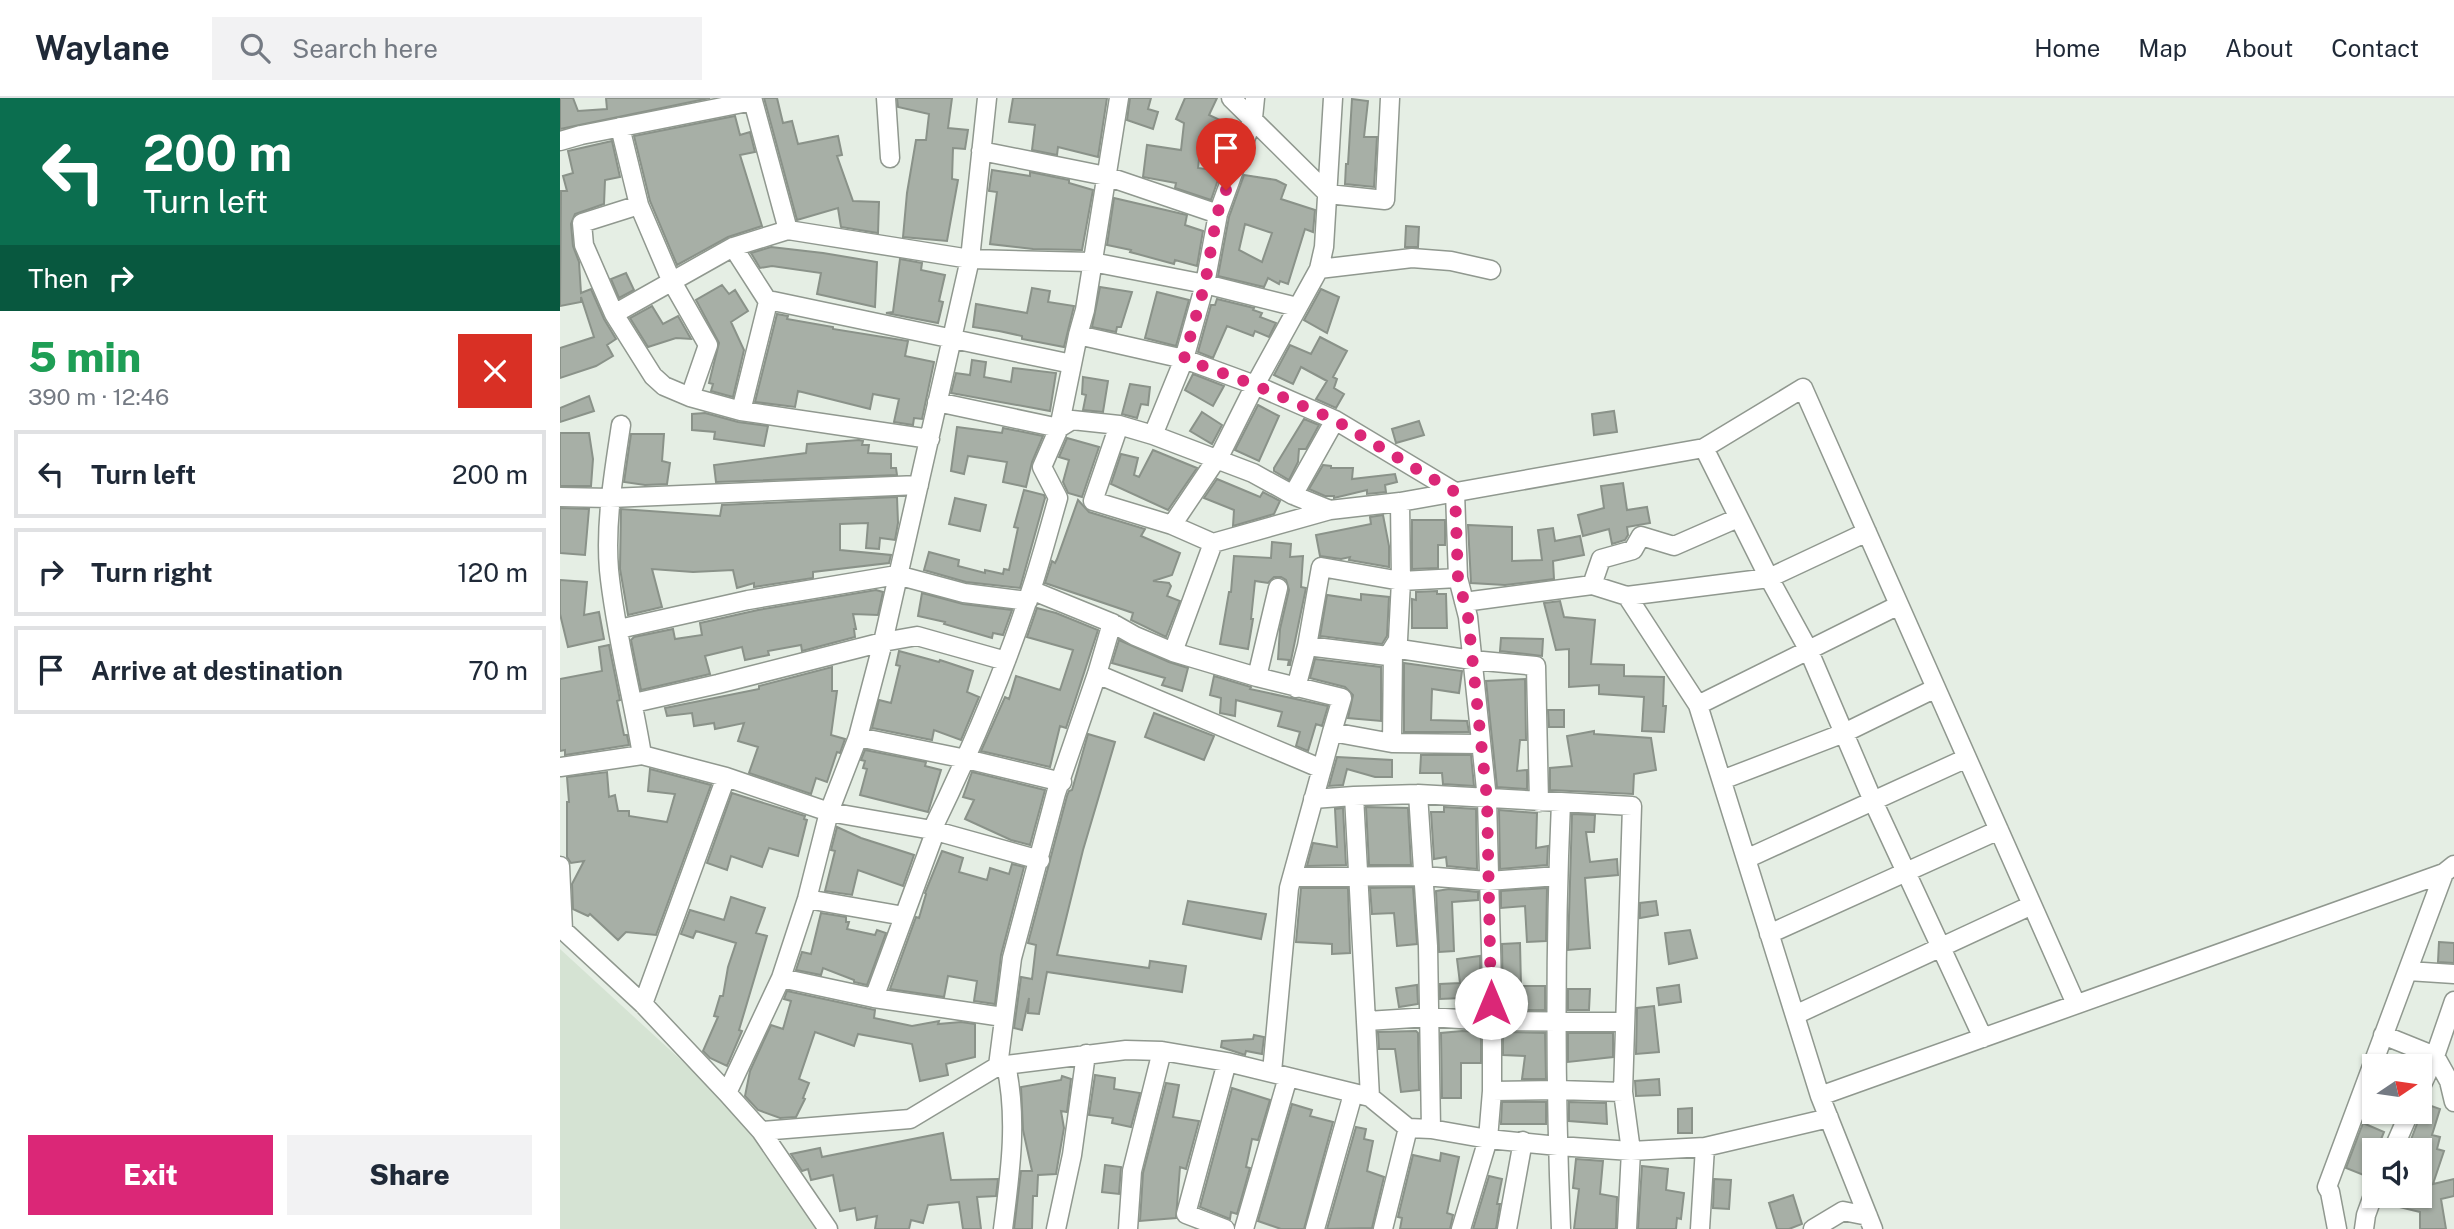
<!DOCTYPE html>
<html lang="en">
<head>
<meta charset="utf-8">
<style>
	body { margin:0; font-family:"Public Sans",sans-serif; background:#f2f2f3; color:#1f2937; height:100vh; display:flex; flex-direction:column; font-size:26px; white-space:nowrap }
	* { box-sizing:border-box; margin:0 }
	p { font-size:23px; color:#747a83 }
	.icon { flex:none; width:38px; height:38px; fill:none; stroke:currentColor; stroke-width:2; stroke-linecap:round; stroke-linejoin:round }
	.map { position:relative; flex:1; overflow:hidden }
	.panel { display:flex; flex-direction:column; background:#fff; width:560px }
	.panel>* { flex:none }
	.hud { background:#0b6e4f; color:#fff; overflow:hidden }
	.needle { width:46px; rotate:77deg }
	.fabs { position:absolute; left:1802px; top:956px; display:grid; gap:14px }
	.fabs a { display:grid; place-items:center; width:70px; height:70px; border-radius:0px; background:#fff; box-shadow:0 2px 5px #0004; font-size:35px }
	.pin { position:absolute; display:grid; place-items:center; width:60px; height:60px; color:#fff; margin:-72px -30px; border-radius:50% 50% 50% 0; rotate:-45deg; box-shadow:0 0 7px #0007 }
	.pin .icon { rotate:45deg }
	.me { position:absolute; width:77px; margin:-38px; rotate:0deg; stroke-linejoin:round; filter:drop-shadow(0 0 5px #0008) }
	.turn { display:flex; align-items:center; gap:24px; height:147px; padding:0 28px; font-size:32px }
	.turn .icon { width:91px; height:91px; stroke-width:2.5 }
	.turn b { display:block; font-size:49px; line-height:60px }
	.then { display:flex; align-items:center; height:66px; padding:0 28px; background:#0003; gap:14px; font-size:26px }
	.round { display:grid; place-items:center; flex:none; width:74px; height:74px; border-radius:0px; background:#f2f2f3 }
	.summary { display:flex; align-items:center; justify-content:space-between; height:119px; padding:0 28px }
	h1 { font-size:42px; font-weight:800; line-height:52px; color:#1e9e55 }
	.button { display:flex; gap:14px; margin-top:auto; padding:14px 28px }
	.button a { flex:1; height:80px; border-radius:0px; background:#db2777; color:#fff; font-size:28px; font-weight:800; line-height:80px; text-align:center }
	.button a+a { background:#f2f2f3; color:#1f2937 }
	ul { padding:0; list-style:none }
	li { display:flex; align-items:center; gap:21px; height:88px; margin:0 14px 10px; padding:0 14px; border:4px solid #e0e1e3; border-radius:0px }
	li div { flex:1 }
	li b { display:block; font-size:26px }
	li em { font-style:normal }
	header { display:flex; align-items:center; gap:42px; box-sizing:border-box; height:98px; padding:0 35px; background:#fff; border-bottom:2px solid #e0e1e3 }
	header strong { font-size:33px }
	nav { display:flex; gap:38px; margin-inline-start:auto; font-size:24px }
	.search { width:490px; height:63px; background:#f2f2f3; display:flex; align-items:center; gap:18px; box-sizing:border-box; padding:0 24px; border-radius:0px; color:#747a83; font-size:26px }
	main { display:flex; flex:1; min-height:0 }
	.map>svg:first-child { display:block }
</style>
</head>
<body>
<header>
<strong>Waylane</strong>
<div class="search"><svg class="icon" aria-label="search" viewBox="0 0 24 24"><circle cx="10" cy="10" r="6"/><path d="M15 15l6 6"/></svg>Search here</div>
<nav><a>Home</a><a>Map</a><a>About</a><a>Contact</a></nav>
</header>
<main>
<section class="panel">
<div class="hud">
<div class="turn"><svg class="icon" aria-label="left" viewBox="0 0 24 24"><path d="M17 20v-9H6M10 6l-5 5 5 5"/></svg><div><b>200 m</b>Turn left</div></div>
<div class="then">Then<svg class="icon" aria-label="right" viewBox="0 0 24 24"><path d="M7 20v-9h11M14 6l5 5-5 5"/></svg></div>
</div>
<div class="summary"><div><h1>5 min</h1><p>390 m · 12:46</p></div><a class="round" style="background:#d93025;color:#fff"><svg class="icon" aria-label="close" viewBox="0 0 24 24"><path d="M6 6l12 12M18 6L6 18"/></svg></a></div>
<ul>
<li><svg class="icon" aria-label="left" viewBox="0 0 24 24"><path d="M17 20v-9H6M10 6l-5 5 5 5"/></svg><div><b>Turn left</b></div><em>200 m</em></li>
<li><svg class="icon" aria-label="right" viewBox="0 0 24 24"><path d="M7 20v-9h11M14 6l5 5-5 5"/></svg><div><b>Turn right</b></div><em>120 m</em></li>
<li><svg class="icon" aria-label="arrive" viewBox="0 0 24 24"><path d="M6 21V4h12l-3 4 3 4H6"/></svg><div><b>Arrive at destination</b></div><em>70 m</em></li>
</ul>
<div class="button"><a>Exit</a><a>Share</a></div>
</section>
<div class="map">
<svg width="1894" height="1131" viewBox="0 0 1894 1131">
	<rect width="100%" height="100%" fill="#e5eee4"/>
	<!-- built -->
	<path fill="#d5e3d3" d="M0,851L182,1018L257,1131H0Z"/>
	<!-- building -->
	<path fill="#a7afa6" stroke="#8a9289" stroke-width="2" fill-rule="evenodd" d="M0,0H13L18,13L47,11L46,0H150L0,31Z
		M204,0H217L223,25L232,23L238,46L278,38L282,57L277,58L293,103L319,104L318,135L281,129L278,110L237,122Z
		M337,0H392L388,30L408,32L405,51L393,50L392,81L398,82L387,143L343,139L347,95L356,42H366L369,16L338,9Z
		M453,0H547L538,59L498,49L497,57L472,52L475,27L449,24Z
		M570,0H591L588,11L598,14L593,31L567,22Z
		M625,0H657L649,17L660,22L658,27L671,33L665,47L642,37L638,70L661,73L651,102L615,90L616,85L583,79L587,47L621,52L624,25L616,21Z
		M792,1L808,3L804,39H817L814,89L785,86L786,66H788Z
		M175,18L180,37L190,34L195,54L180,57L202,128L168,139L117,167L90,103L74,38Z
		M52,43L60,79L45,82L44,106L15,116L11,126L13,148L19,164L21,195L31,191L44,221L56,241L47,247L53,258L36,268L0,280V250L34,239L21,199V204L0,208L1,93H7L3,78L13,75L8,53Z
		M432,72L470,78V74L509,82V85L533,92L522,152L473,151L430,146L437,94L429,93Z
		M684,77L716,82L726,87L721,101L755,112L753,134L745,131L728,186L720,183L719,186L708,180L704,189L658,178L669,119ZM685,126L712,135L702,164L679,152Z
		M554,100L627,117L625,127L643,133L637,168L615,162L614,166L570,154L571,152L547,147Z
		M846,128L859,129L858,149H845Z
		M211,149L263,155L317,164L315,209L257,196L261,175L212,168L200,170L191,155Z
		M340,161L362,165L361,172L385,177L379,203L383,204L378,225L326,215L333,214Z
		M66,175L74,192L59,200L51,181Z
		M162,187L169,196L175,192L188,213L171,224L184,252L173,299L151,293L153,286L149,285L159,245L136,202Z
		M540,189L572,194L561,229H557L556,234L532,229Z
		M472,190L490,193L488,204L514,208L504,249L462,241V238L439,233L413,229L416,206L467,215Z
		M761,191L779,199L767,235L744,222Z
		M597,194L629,202L616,248L585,240Z
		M657,201L694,210L693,212L702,215L700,219L716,225L709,239L695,233L693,238L667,228L653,260L638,254L651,207H655Z
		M92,208L103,226L118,218L131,241L116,240L88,249L70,220Z
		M217,216L228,218L227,221L273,229V231L348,243L345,258L374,264L362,321L354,320L353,327L334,324L339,301L313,296L310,311L238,293L235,309L195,304Z
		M760,239L787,253L773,279L777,281L774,290L784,296L776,310L756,301L767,283L741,269L733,286L714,277L730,247L751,256Z
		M412,262L426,264L424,279L451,284L453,270L496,275L490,313L391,295L396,275L410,277Z
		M633,276L664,288L653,308L625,292Z
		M523,279L548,283L543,314L523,312L526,297L522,296Z
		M570,286L590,289L588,307L581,306L577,320L562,316Z
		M29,298L34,313L0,324V310Z
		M698,307L719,318L699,363L675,352Z
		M1054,313L1057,334L1034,337L1032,316Z
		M642,314L662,327L652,346L630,333Z
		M145,315L178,324L208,328L204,348L154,341L155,334L132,332V316Z
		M744,321L759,327L746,351H739L738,364L729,382L714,373V370Z
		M859,323L864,337L836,345L832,331Z
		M397,329L442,335L443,330L483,338L472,364L466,389L443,384L447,364L408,358L404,376L391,373Z
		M0,335H29L33,361L31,388H0Z
		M71,336H104L102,363L110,365L107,386L85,387L64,384Z
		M507,340L539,349L522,399L508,395L503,384L509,362L499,359Z
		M299,342L303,343L302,347H309L308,355L331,356V370H336L337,377L156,384L154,367L246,355L247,346Z
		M593,352L637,370L608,412L551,386L561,356L578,360L574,377L579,379Z
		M763,367L771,368V370H793L792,381L835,376L837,384L825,387L826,394L807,396V392L774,400V398H765L749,391Z
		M657,381L700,399L703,394L720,403L714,416L673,428L674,412L644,400Z
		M1063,385L1067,412L1087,409L1090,425L1067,429L1068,437L1065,442L1052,446L1049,431L1023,438L1018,417L1044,410L1041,388Z
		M464,392L484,397L485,400L460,490L406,484L364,472L369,454L399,462L398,468L425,475V472L443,476L444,471L449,472L458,430L454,429Z
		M337,399L338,425L335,442L320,440L319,451L306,450L308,425L280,426V452L331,457L329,465L253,474V480L194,489V485L177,490L173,472L133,474L92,471L102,509L68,517L60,471L61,411L160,418L162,407Z
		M395,400L426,407L420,433L389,426Z
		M518,402L529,414L585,431L581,438L620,455L612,477L593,483L609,485L611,488L607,498L620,503L606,539L571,522L573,515L485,485L492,463L495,465L497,461Z
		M0,410L29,411L25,457L0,455Z
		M823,417L829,448V469L789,462L790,459L781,461L760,458L756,437L811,426L810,419Z
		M852,422H885V447H878V470L852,471Z
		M908,427L952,429V463L982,462L978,432L993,430L995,443L1020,438L1024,457L993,463L994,481L945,487L911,485Z
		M712,444L731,446L730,459L743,458L741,489L746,490L730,567H728L729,562L718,561L720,531L729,492L726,482L721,479H714L708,485L695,483L691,521H693L688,551L660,546L669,494H671L674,458L711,460Z
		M0,482L27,484L24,517L39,514L44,541L8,549L0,516Z
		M316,492L323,494L318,517L293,516L296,531H294L295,539L242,553L241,547L208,553L209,557L185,562L182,549L145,558L150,576L81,592L71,542L74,539L113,531L115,541L142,537L140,525L198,512Z
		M877,493V496H886L887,530H852V501L856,502V494Z
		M362,495L403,506L452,512L443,537L433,535L432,540L384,526L385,524L358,518Z
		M801,496L829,499L827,538L822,546L760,538L767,497L801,502Z
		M1000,503L1004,519L1035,522L1031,566L1064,567V578L1104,579L1103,608H1106L1104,634L1082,633L1084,599L1039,596V587L1009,589V551L996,552L984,505Z
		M477,510L496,515L538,532L506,630L500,628L490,669L421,653L445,599L449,601L456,578L500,592L513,552L467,539Z
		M941,540L983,541L982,558L940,553Z
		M559,542L609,564L628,570L622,593L602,587L605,580L552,565Z
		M49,547L60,602L57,603L64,637H67L69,647L5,657V652L0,653V581L42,573L39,549Z
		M339,553L379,564L380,562L413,573L407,594L419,599L401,642L374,632L372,642L312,630L319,602L331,605L340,568L336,567Z
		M755,561L821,569V623L788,620L793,597L785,589L750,580Z
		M844,565L902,573L899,595L872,591L871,622L907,623L909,634H844Z
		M272,569V593H277L271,637L285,641L280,655L277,654L267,684L256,680L251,696L189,675L198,649L178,643L184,625L155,631L154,625L134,628L132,615L107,618L105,610L199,591V588Z
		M654,578L691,589L690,591L768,608L762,628L756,626L748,653L736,648L740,634L718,628L722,614L676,602L675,618L660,615L661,600L650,597Z
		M965,581L966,642H960L957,673L967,672V691L937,689L926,583Z
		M988,612H1004V629H989Z
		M594,615L654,638L644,662L585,639Z
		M1034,633V636L1091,640L1096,672L1074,676L1073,696L990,692V670L1012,668L1007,638Z
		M528,636L555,644L523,752L497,857L589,870L590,863L626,868L622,894L487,874L479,916L468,915L469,900L462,932L454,930L461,879L472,881L476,847L468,845L507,698L509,693L512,692Z
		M305,652L366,664L365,668L381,672L368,714L300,697L307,671L303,670L305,663L301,662Z
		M861,657H911L914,688L883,686L882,675H860Z
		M777,659L832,662V679H815L787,671L783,687L769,688Z
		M90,671L151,687L96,837L66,834L58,842L30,816L28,818L13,811L12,786L24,763L11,765L7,759V704H9L7,679L47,674L49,699L55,697L58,713H69V718L107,724L115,696L88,693Z
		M412,674L485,692L470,747L451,742L405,721L414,702L403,699Z
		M172,695L245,718L244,721L247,722L238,758L209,750L202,769L171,758L167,772L147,765Z
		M806,709L848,710L851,767H809Z
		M884,709L916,711L917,771L887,768L886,759L874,761L871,714H884Z
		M783,710L786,767L747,768L753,745L777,749L775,711Z
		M939,712L977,715L976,750L988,748L987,767L940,771Z
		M1012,716L1035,717L1034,734H1026L1030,764L1057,761L1058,777L1025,780L1030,850L1008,852Z
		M277,729L301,740L354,757L343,788L298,772L292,797L265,793L275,753L271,752Z
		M382,753L403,760L399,774L427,782L430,770L449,776L452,766L464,769L441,857L435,906L414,903L417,883L388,878L384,899L330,891L356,819L359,820L366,796L365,795Z
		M853,789L857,846L837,848L834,815L812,816L810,790Z
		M741,790H788L790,855L772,856V846L736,844Z
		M987,790L986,843L967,844L965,808L941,810V793Z
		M889,791L918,794V802L892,804L894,853L879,854L876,793Z
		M171,799L205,810L196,835L207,838L179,932L182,933L167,968L150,960L143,953L158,919L154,918L160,898H163L168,869L176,845L136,833L133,840L121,836L130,812L164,822Z
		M628,803L706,816L701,841L623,826Z
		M1096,803L1098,817L1080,820V805Z
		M261,815L286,819V824H289L287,831L315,837L317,832L326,835L307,887L294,884V882L263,870L261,877L236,872L242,854L251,856Z
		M1130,832L1137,860L1109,866L1105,835Z
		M1879,844L1894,845V865L1878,864Z
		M960,845L961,888H985V912H943L942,846Z
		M920,858L921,911L903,910V900L880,901V886L900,885L897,861Z
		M857,887L858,906L839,909L836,890Z
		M1119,887L1121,904L1099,907L1097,890Z
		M1008,891H1030L1029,912H1008Z
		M227,893L315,912L314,920L352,928L379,923L378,926L401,924L415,926V959L386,966L388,977L360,983L352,946L298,936L294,948L255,934L239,981L249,985L243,1000L245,1001L236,1019L220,1020L198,1012L185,998L190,973L211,927L223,931L231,903L224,901Z
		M1094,908L1099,954L1076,956L1077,910Z
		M856,933L858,935L859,992L841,994L835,951H819L818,934Z
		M902,933L921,934V965H901V1000H882L881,935Z
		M943,934L985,935L986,981H962L965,958L943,957Z
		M1008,935H1053V959L1008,964Z
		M694,937L704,939L702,956L686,953L685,957L661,949L662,943L693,941Z
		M535,977L555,980L554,991L580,995L571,1029L552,1025L553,1020L529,1017Z
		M502,978L511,981L507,1014L501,1013L504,1030L496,1076L478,1077L477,1098H473L472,1131H454L461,1073H472L463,1032L461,989L501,982Z
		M1099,981L1100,997L1076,998L1075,983Z
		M606,985L619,987L613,1019L639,1023L626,1071L620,1069L616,1120L580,1123L583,1075Z
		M672,990L710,1002L698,1042L692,1041L686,1069L690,1070L677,1116L671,1114L670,1121L640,1109Z
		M942,1004H986V1026H941Z
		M1009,1004L1046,1005L1047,1026L1009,1023Z
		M1863,1005L1880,1011L1872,1037L1880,1039L1877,1051L1884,1053L1873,1086L1894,1081V1098L1881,1101L1886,1131H1860V1114L1823,1105L1825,1097H1860V1052H1847L1860,1018Z
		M732,1006L752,1012L750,1018L773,1024L744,1131H721L698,1123Z
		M1132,1010V1035H1118V1011Z
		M1803,1025L1824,1034L1806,1078L1786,1070Z
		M796,1029L806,1031L804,1041L813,1043L807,1073L824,1079L812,1130L767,1131Z
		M383,1035L391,1082L438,1081L436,1098L417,1099L421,1131H403L399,1104L368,1107L363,1125L351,1122L349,1131H315L317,1118L297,1122L295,1110L280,1113L273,1077L251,1082L248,1071L242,1073L231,1056L260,1050L262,1059Z
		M881,1055L899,1059L887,1115L893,1117L890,1131H840L842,1120L838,1119L853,1057L880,1063Z
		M1016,1061L1043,1063L1040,1096L1057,1099L1056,1131H1014L1019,1091L1013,1090Z
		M545,1067L561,1069L559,1096L542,1094Z
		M1082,1068L1108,1071L1106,1092L1124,1095L1121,1121L1117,1120L1116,1131H1078Z
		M929,1078L942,1081L937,1106H940L936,1131H913Z
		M1154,1081L1171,1082L1169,1111L1153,1110Z
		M1233,1097L1242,1126L1229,1131H1217L1209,1105Z"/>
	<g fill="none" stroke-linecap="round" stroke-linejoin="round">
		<!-- minor casing -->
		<g stroke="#90988f" stroke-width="21">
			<path id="minor" d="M326,0L330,60
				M671,0L768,96L825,102L830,0
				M60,29L79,107L111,182L148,247L130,299
				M0,43L21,37L193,3L228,132
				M421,53L546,78L658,116
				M173,149L209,205
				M759,171L852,160L891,163L931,172
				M54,216L24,147L22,125L79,107
				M518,237L624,261L695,287L775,322L895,394
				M377,304L499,330L512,322L559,327L593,337L693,375L733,397L770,412
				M181,313L207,208L213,203L512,266
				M61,327C54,374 45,424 49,472C55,534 72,595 82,657L166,679L269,714L372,732L480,762
				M559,327L533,403L612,427
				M593,337L624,261L645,186L658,116L693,20L695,0
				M370,341L181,313L130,299L104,288L93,278L54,216L173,149L228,132L410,161L532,164L645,186L737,209
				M1144,350L1243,290L1516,906
				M895,394L898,480L908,519L927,701L932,888V993L928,1041L901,1131
				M733,397L775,322
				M0,399L50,400L359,387
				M653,445L612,427L662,353L695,287L759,171L764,149L773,0
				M1032,487L1067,498L1138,607L1260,998L1313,1131
				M471,492L552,525L575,538L613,554L697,579L782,600L772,634L832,645L920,646
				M1067,498L1209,480L1307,434
				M904,504L1032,487L1041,461L1073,452L1081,438L1114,448L1178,420
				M59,531L188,502L337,477L404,495L468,503
				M747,548L828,558L833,550L912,562L976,568L979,704
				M613,554L653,445L770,412L840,404L1144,350L1209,480L1248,551L1313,703L1423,940
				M537,576L762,671
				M697,579L718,490
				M736,590L747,548L761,469L841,483L898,480
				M74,605L158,586L323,544L357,538L446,563
				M1138,607L1339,507
				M298,639L406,661L502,684
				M832,645L833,550L838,542L841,483L840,404
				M0,669L82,657
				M1162,682L1284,635L1376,590
				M858,696L868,848L871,1031
				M753,701L794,698
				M1001,704L1072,708L1063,994L1071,1053L1067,1131
				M1186,761L1407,660
				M0,768L3,832L83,906L167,995L201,1033L268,1131
				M733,779L863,778L928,783L998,778
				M247,801L344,818
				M1209,836L1439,732
				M1848,873L1894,876
				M221,880L314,900
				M83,906L166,679
				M1235,917L1472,807
				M443,919L314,900L374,737L372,732C408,658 441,582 467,504C479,470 488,435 498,400L482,369L499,330L518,237L525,212L559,0
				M807,923L869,919L931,923L1064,924
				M1823,937L1875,958L1889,983L1894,1004
				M438,968L452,860L496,695L537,576L552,525
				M712,974L729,790L772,634
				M1860,991L1875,958L1894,903
				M932,993L998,992L1063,994
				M167,995L221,880L247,801L269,714L298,639L323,544L410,161L427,0
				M1260,998L1884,775L1894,767
				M810,999L794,698L858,696L1001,704C995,846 995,989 1001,1131
				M201,1033L350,1021L438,968L566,952L602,953L667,964L810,999L848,1030L871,1031L928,1041L998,1048L1071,1053L1145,1049L1269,1020
				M1833,1052L1850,1013
				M443,1131C450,1076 458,1022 446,967
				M496,1131L512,1057L526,956
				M568,1131L572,1073L602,953
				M665,1131L626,1116L667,964
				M684,1131L728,979
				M755,1131L793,996
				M823,1131L848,1030
				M947,1131L963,1043
				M1140,1131L1145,1049
				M1253,1131L1283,1113L1308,1118
				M1777,1131L1770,1094L1767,1089L1884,775
				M1804,1131L1806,1117L1815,1092"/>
		</g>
		<!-- minor -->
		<use href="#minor" stroke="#fff" stroke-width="18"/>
	</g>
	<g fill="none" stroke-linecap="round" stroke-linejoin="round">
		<!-- route -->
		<path stroke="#db2777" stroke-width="12" stroke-dasharray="0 21.6" d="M666,92L657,116L645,186L624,261L695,287L775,322L895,394L898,480L908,519L927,701L931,905"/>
	</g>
</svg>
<div class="fabs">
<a><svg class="needle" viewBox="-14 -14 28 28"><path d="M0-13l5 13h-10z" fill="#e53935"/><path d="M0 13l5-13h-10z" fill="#747a83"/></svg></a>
<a><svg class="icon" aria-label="sound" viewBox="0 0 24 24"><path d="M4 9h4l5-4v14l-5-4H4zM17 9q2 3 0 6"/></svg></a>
</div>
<div class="pin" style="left:666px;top:92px;background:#d93025"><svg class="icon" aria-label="arrive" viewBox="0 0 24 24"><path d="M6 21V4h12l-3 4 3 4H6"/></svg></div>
<svg class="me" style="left:931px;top:905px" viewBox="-20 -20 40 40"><circle r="19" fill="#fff"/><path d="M0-13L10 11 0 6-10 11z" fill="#db2777"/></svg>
</div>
</main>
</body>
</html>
